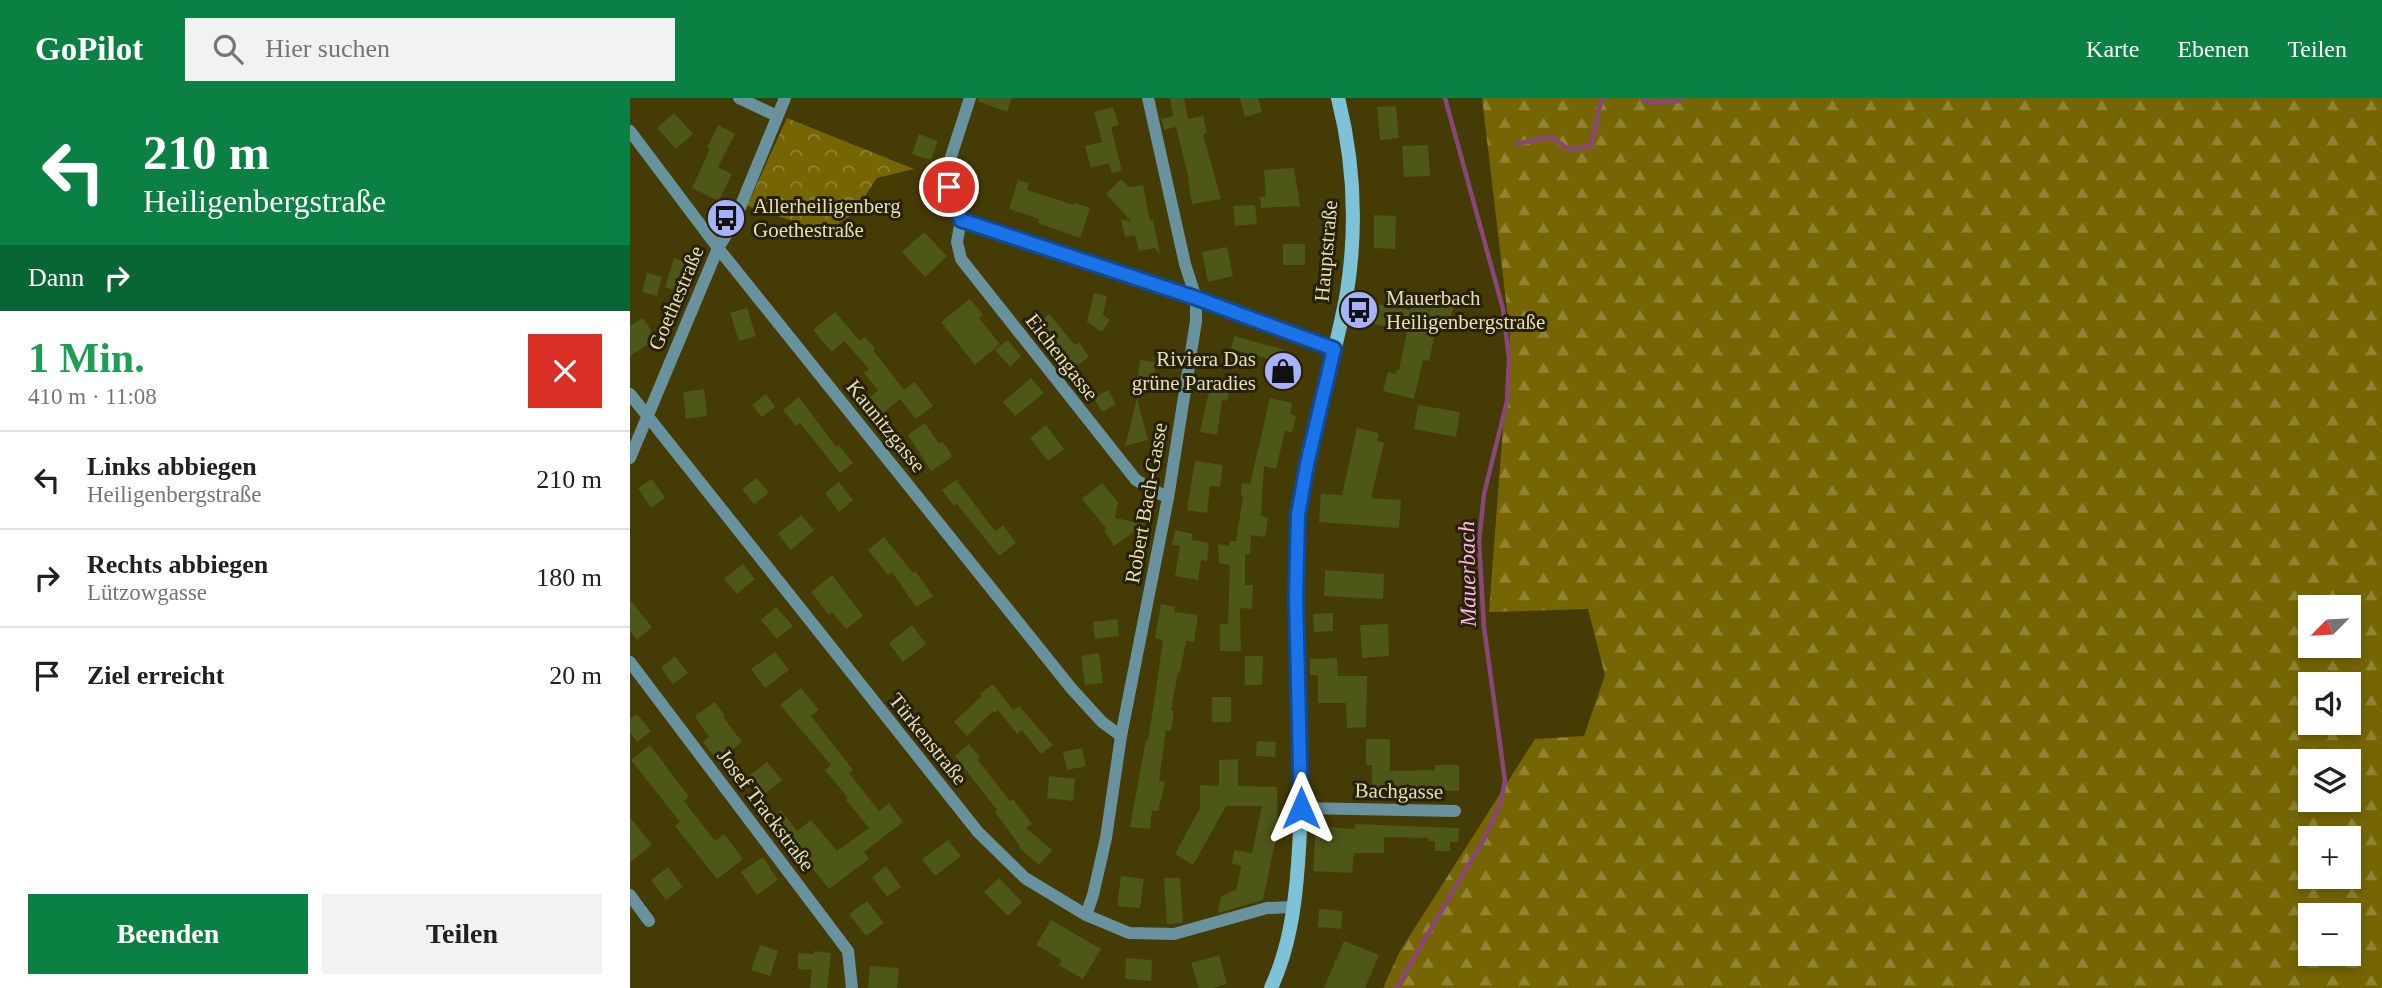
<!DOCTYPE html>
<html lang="de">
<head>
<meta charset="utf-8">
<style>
	body { margin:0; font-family:Georgia,serif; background:#f2f2f2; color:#202124; height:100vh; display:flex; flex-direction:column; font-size:26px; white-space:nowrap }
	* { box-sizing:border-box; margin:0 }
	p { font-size:23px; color:#757577 }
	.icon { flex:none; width:38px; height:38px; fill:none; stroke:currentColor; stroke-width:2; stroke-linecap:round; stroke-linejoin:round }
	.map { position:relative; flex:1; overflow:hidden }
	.drawer { display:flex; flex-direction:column; background:#fff; width:630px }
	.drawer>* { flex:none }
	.top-card { background:#0b8043; color:#fff; overflow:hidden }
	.needle { width:46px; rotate:246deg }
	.controls { position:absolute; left:1668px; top:497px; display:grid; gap:14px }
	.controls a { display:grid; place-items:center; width:63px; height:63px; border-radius:0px; background:#fff; box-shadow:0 4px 10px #0003; font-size:35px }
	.pin { position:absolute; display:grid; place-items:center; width:60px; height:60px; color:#fff; margin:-30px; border:4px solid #fff; border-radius:50%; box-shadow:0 2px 7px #0007 }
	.me { position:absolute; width:77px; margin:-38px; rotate:0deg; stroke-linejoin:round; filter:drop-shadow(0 0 5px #0008) }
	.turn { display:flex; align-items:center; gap:24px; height:147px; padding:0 28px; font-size:32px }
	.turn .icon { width:91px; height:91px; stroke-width:2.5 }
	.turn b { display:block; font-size:49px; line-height:60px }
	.then { display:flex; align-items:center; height:66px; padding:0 28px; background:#0003; gap:14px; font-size:26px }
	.round { display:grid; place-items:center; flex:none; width:74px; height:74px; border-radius:0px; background:#f2f2f2 }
	.headline { display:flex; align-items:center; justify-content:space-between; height:119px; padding:0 28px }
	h1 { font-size:42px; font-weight:600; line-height:52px; color:#1e9e55 }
	.cta { display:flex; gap:14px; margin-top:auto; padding:14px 28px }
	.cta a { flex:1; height:80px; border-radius:0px; background:#0b8043; color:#fff; font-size:28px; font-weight:600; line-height:80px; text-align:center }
	.cta a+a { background:#f2f2f2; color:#202124 }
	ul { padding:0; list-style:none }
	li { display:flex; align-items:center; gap:21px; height:98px; padding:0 28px; border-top:2px solid #e0e0e0 }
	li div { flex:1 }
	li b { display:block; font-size:26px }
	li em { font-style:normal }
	header { display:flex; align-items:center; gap:42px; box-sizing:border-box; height:98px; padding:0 35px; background:#0b8043; color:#fff }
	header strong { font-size:33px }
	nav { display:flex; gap:38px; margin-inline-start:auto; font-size:24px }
	.search { width:490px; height:63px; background:#f2f2f2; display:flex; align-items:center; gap:18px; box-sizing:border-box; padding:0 24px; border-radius:0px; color:#757577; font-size:26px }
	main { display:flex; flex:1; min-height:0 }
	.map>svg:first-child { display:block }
</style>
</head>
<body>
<header>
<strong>GoPilot</strong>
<div class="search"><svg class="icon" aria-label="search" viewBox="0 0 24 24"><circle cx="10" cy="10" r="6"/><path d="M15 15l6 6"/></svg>Hier suchen</div>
<nav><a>Karte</a><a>Ebenen</a><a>Teilen</a></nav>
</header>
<main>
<section class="drawer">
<div class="top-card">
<div class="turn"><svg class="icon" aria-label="left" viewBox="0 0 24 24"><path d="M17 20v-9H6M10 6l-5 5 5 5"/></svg><div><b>210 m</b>Heiligenbergstraße</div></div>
<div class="then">Dann<svg class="icon" aria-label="right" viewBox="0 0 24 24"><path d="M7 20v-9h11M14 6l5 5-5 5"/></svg></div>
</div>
<div class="headline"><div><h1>1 Min.</h1><p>410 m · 11:08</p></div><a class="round" style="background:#d93025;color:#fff"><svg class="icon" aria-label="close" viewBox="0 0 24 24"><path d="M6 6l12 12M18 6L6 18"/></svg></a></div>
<ul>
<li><svg class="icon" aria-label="left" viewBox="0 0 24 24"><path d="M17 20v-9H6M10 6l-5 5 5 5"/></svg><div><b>Links abbiegen</b><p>Heiligenbergstraße</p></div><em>210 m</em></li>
<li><svg class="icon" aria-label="right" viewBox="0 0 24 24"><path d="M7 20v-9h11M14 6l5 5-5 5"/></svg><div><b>Rechts abbiegen</b><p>Lützowgasse</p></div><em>180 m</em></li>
<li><svg class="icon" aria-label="arrive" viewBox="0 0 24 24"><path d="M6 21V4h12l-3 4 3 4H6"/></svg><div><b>Ziel erreicht</b></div><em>20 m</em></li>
</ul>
<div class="cta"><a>Beenden</a><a>Teilen</a></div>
</section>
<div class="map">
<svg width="1752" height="890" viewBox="0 0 1752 890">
	<defs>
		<pattern id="forest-firs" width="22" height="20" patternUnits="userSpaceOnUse" patternTransform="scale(1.75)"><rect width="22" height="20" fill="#766603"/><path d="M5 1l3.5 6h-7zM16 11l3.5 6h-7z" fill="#908332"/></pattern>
		<pattern id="park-crowns" width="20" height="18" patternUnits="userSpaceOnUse" patternTransform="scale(1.75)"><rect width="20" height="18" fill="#766603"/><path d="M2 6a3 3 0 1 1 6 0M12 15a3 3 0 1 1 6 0" fill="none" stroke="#908332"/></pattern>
	</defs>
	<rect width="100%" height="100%" fill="#453b05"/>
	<!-- forest -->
	<path fill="url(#forest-firs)" fill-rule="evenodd" d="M852,0H1752V890H753L770,853L905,641L954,638L975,577L958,511L859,514L880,237ZM1680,509H1718V548H1680ZM1680,586H1718V625H1680ZM1680,663H1718V702H1680ZM1680,740H1718V779H1680ZM1680,817H1718V856H1680Z"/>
	<!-- park -->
	<path fill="url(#park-crowns)" d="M157,20L284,71L247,80L224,115L197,134L117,108Z"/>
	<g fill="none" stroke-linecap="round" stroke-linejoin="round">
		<!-- stream -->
		<path stroke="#894778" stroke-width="4.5" d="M1013,0L1021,5L1049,3L1052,0
			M886,46L921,39L940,52L960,48C968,30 964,19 973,0
			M766,890L854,741L870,707L875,683L854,529L849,444L854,396L877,303L879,260L873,211L815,0"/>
	</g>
	<!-- building -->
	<path fill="#4d5718" d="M349,0H382L377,14L348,3Z
		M540,0H554L558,21L573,18L577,35L573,36L591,101L562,106L558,83L559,82L546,29L534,32L532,21L543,18Z
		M610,0H628L632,14L615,19Z
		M766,8L769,40L750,42L747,9Z
		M483,9L489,27L481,29L492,73L482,75L479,65L461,70L455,48L472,44L464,14Z
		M44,15L63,36L46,51L27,30Z
		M88,27L105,36L88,69L102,76L89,103L62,90L80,51L77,50Z
		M289,36L308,43L301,62L282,56Z
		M798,47L800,78L774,79L772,48Z
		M664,70L670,108L631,110L630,99L636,98L634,72Z
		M491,81L499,89L513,87L520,123L523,122L530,156L525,150L509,153L505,137L495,139L491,121L502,124L476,96Z
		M388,82L399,85L397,92L444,107L445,105L460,110L450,140L408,125L409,121L379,111Z
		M625,107L627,126L605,128L603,108Z
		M744,117L766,118L765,151L744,150Z
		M294,134L317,158L295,179L272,154Z
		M653,146H675V167H653Z
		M597,149L603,178L578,184L572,154Z
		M44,160L68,168L59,197L35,189Z
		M17,175L32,179L27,198L12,194Z
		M791,194L825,202L819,228L807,226L799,263L793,262L784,301L753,293L758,274L766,276L767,271L769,272L777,233L744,226L749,206L780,212L782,199L789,201Z
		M464,195L477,198L473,217L480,222L472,234L457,224Z
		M340,201L353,217L349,220L370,246L345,267L311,224Z
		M117,210L126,238L109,243L100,215Z
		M205,214L230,243L235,239L245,250L243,252L274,292L285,284L303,308L286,321L270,301L245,322L232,306L248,292L234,275L239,271L214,243L202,254L183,232Z
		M419,216L445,247L449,244L459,259L446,268L423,263L431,258L405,228Z
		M13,220L27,241L0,258V228Z
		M604,238L651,251L667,259L662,268L672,269L668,286L649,294L650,278L644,266L646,263L601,251Z
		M377,242L391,258L380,269L365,252Z
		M510,262L526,264L524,280L508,278Z
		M401,280L414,295L385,318L373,304Z
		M582,280L601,285L597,303L592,302L587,337L570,334Z
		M74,291L77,318L56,321L53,294Z
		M478,292L486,306L472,314L464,300Z
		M136,296L145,309L132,319L122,307Z
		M169,299L206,349L209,347L223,365L210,375L170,325L166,328L153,312Z
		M507,300L518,342L495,348L499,333Z
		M640,300L662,305L660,316L666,318L662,334L655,333L646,371L634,368L631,418L638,420L635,439L621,437L620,456H615V487H623L622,511L610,510L611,553H590V526H598L600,467L589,465L588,446L600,448V443H606L613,398H611L612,385L620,386Z
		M788,307L830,314L826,339L784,331Z
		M295,325L309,346L313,344L321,355V360L301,373L278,337Z
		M416,327L434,351L418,363L400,340Z
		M727,330L749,335L747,343L754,345L741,400L771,402L769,430L689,424L691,396L712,397Z
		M565,363L593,367L590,389L580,388L577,415L557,412Z
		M127,380L139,395L124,406L112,391Z
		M22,381L35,400L21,410L8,390Z
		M326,382L365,433L373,427L386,445L369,458L327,406L324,408L312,392Z
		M209,384L223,402L209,414L195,395Z
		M472,385L488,404L485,420L515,426L484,448L474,432L476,430L452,401Z
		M171,417L184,432L161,452L148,436Z
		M545,432L563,436L562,442L579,445L577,463L571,462L568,482L545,478L550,448L542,447Z
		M254,439L283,475L285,473L303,498L286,509L262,474L258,477L238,452Z
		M113,466L125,481L107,496L94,481Z
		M695,472L754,476L753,501L694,498Z
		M202,477L233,518L216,531L202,514L199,517L181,494Z
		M0,502L22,529L7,542L0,533Z
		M531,506L545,509L544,514L568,517L564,544L556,543L550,575H548L541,612L544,613L541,633L536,632L529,683L535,684L528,713H522L520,731L500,729L516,641L518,642L525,598L533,542L525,540Z
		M146,509L163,528L147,541L131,522Z
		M703,515V533L684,534L683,516Z
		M487,521L489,538L465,541L463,524Z
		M758,526L759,558L732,560L730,527Z
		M282,527L296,546L273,564L259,545Z
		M145,554L159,572L135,590L121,571Z
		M469,555L473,585L455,587L451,558Z
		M45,558L58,575L43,586L31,570Z
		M615,558H633L632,587H615Z
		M707,560L708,578H737L736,629L717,630L716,605H688V577H680V561Z
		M363,586L383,612L389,608L423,647L411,656L392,632L387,636L368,612L364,615L363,613L337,638L324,624L352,598L350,596Z
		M171,590L189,612L181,618L223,672L219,675L249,713L259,705L273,724L234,754L239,761L199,791L173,758L169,762L154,745L156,743L139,721L151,712L167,733L181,722L207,753L239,730L216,702L218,700L195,672L201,667L150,607Z
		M582,599H601V624H582Z
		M85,604L95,618L93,619L112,644L99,654L116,677L105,686L73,644L79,639L65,618Z
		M7,616L21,633L7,644L0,635V621Z
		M736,641H760V673L805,672V667H829V693L791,692V697H742V667H736Z
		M627,643L646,644L645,659L626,658Z
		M339,646L350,659L347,661L380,703L383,701L402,726L396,730L422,752L409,767L389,750L390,748L365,714L367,712L325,658Z
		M20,647L59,699L54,703L85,743L94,736L113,761L87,781L45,728L50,724L1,662Z
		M452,650L456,668L437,672L433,654Z
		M608,661V688L647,689L648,730L633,802L588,815L591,798L606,792L611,770L610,767L602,766L604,752L622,755L632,708H596L563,767L545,756L570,710V687L589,688V662Z
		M137,664L152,682L130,700L115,681Z
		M419,678L445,681L443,703L417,700Z
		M0,719L22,747L0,764Z
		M725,726L829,730L828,744H820V753H805V744L798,743L799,740L754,739V755H724L722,775L683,773L686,728L725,731Z
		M318,742L331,758L305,778L292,761Z
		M133,759L148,782L127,797L111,774Z
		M256,768L271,789L257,799L242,779Z
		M38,769L53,789L36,802L21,782Z
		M491,778L514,781L510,810L487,808Z
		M369,780L392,804L378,818L354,794Z
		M534,780H550L553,825L537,826Z
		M237,803L254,825L236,838L219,816Z
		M689,811L713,813L711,831L688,829Z
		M421,822L471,851L453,881L429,867L432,862L406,847Z
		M714,843L749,857L735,890H694Z
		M130,847L148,853L140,878L121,872Z
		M184,853L201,855L197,890H180L182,872L168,871V855L184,856Z
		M589,857L597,886L583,890H569L561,865Z
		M496,860L522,862L521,883L495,881Z
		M240,868L269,870L267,890H238Z"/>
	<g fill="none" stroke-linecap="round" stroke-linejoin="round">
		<!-- street -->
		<path stroke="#67929e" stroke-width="12" d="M109,0L147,18
			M340,0L318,68L319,89L331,122L327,144L331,161L506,382L538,400
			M0,33L88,150L441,590L472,624L491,638
			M331,122L566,200L704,251
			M0,296L348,734L395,780L456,817L499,835L544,836L637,810L663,809
			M0,360L88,150L104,124L155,0
			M0,564L218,853L222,890
			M671,710L825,713
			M0,797L19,823
			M456,817L463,797L476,740L491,638L538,400L566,223V200L555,166L518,0"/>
		<!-- secondary -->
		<path stroke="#7dc2d6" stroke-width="14" d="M641,890C659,851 665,809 668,766C674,691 669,615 667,539C666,498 664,457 668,417C676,342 704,269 717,194C727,130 724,63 708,0"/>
	</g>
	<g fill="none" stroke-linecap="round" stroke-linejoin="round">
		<!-- route casing -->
		<g stroke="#114b97" stroke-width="18">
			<path id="route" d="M319,89L331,122L566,200L704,251L677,366L668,417L666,499L671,710"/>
		</g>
		<!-- route -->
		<use href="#route" stroke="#1a73e8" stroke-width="12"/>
	</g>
	<!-- icons -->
	<defs>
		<g id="bus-disc" transform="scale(2.0125)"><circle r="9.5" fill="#a7b1fc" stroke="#272207"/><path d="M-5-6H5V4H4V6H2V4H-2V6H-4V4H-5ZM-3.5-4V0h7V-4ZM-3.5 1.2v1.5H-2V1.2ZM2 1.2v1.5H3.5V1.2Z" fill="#111"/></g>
		<g id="shop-disc" transform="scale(2.0125)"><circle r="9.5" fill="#a7b1fc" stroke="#272207"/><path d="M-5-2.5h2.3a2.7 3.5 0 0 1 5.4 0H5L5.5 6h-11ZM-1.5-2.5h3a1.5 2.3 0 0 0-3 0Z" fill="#111"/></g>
	</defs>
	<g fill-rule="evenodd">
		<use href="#bus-disc" x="96" y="120"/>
		<use href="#bus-disc" x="729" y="212"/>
		<use href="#shop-disc" x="653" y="273"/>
	</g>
	<g text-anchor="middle" stroke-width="6" stroke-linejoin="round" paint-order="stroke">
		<!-- poi labels -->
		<g font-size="21" fill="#e5debe" stroke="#272207" text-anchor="start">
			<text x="123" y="115">Allerheiligenberg<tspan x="123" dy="24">Goethestraße</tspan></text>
			<text x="756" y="207">Mauerbach<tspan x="756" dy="24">Heiligenbergstraße</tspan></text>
			<text x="626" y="268" text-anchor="end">Riviera Das<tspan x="626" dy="24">grüne Paradies</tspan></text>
		</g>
		<!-- street labels -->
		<g font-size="21" fill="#e5debe" stroke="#272207">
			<text transform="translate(696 153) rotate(-85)" y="7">Hauptstraße</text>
			<text transform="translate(46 200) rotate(-67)" y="7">Goethestraße</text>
			<text transform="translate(432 259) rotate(52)" y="7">Eichengasse</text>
			<text transform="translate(256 328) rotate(51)" y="7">Kaunitzgasse</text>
			<text transform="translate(516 405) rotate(-80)" y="7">Robert Bach-Gasse</text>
			<text transform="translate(298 641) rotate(51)" y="7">Türkenstraße</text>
			<text transform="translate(769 693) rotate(1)" y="7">Bachgasse</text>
			<text transform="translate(136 712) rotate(53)" y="7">Josef Trackstraße</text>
		</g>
		<!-- water labels -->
		<g font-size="23" font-style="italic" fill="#ffb2e8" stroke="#272207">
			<text transform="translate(837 476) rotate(-91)" y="8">Mauerbach</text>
		</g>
	</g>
</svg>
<div class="controls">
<a><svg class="needle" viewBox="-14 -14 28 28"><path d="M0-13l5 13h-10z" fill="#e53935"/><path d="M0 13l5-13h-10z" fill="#757577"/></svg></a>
<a><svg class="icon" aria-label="sound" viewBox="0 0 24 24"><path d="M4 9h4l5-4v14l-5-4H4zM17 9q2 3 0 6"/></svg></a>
<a><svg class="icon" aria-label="layers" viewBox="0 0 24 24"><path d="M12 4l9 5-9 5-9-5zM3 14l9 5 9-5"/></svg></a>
<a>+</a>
<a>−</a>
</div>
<div class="pin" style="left:319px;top:89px;background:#d93025"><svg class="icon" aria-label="arrive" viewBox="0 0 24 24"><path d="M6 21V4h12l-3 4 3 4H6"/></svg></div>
<svg class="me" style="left:671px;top:710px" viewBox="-20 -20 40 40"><path d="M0-17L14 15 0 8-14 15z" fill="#1a73e8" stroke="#fff" stroke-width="4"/></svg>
</div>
</main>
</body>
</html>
